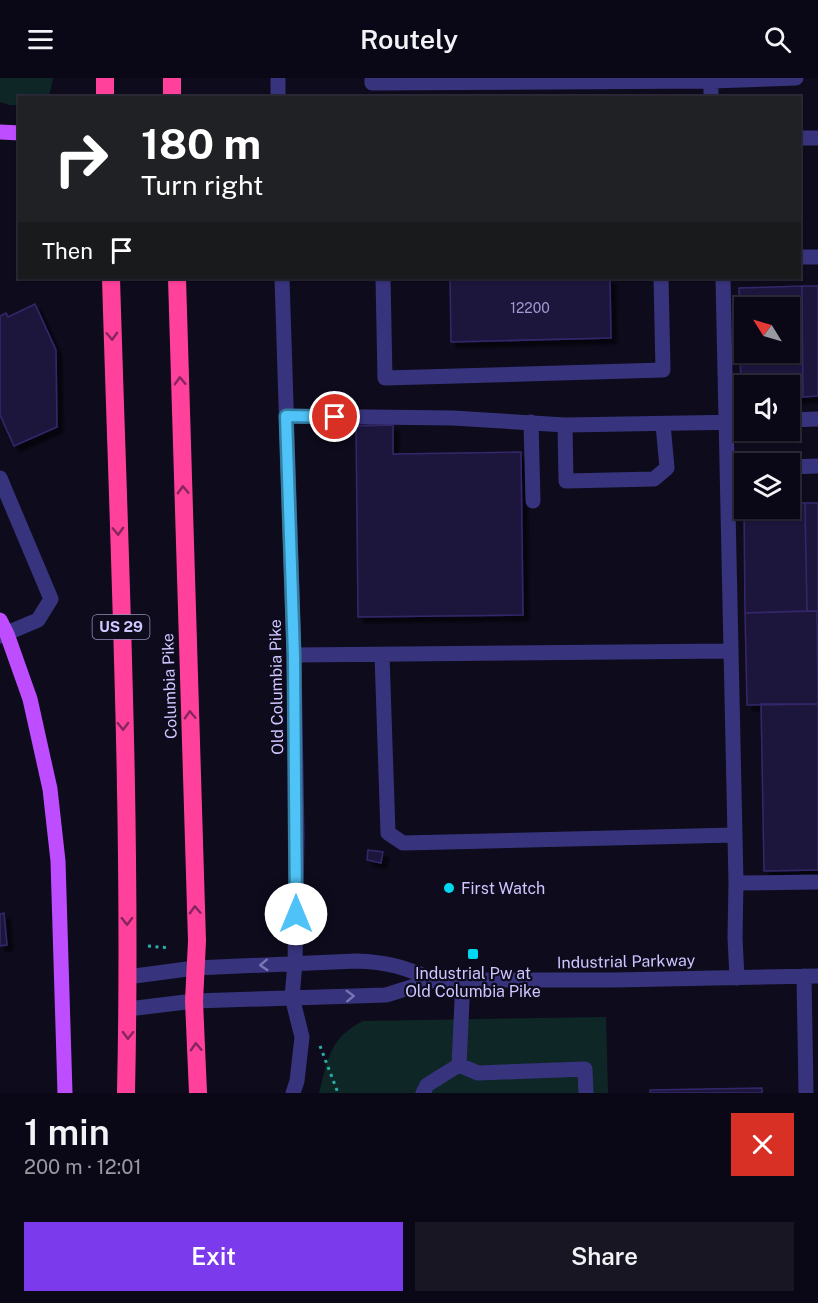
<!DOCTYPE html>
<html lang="en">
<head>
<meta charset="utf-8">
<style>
	body { margin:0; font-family:"Public Sans",sans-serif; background:#181623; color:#f1f3f6; height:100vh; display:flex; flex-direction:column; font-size:22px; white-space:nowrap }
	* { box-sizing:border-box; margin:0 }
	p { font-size:20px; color:#999aa1 }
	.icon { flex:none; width:33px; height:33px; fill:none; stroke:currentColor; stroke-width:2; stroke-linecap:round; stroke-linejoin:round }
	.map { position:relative; height:1015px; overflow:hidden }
	.panel { display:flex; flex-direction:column; background:#0a0816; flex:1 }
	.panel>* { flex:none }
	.top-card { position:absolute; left:18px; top:18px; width:783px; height:183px; border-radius:0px; box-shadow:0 2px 4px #0004,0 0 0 2px #2a2935; background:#202124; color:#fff; overflow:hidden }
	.needle { width:39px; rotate:307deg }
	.buttons { position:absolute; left:734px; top:219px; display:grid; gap:12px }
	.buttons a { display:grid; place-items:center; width:66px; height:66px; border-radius:0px; background:#0a0816; box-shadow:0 2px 4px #0004,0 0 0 2px #2a2935; font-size:30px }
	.pin { position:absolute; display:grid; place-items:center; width:51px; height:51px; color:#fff; margin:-26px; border:3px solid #fff; border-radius:50%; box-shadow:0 2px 6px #0007 }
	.me { position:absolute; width:66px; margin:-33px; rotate:0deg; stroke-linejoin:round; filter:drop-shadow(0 0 4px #0008) }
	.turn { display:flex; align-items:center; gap:21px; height:126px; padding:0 24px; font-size:27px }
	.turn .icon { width:78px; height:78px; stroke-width:2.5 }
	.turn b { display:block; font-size:42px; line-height:51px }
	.then { display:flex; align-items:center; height:57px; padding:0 24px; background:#0003; gap:12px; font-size:22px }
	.round { display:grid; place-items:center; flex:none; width:63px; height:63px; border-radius:0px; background:#181623 }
	.overview { display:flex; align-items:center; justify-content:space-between; height:102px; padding:0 24px }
	h1 { font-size:36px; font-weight:600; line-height:45px }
	.primary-button { display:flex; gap:12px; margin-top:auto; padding:12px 24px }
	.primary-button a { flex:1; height:69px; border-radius:0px; background:#7c3aed; color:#fff; font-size:24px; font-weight:600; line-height:69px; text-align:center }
	.primary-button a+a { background:#181623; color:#f1f3f6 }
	header { display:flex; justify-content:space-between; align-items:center; height:78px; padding:0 24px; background:#0a0816; font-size:27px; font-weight:600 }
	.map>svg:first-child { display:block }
</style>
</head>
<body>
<header><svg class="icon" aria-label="menu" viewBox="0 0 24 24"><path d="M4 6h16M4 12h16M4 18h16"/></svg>Routely<svg class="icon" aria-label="search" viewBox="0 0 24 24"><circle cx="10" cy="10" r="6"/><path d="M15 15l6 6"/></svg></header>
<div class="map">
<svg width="818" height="1015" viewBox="0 0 818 1015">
	<defs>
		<filter id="shadow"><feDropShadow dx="5.5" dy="5.5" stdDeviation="1.5" flood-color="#0009"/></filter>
	</defs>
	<rect width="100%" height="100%" fill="#0e0b1d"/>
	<!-- green -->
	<path fill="#0e2726" d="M0,0H53L49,19L20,20L19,27H10L0,24Z
		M606,939L608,1015H319C328,982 329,960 363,943Z"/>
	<!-- building -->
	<path fill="#1f163e" stroke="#35286b" stroke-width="1.5" fill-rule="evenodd" filter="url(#shadow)" d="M450,200H610L611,260L451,264Z
		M802,208L803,319H789V308H744V318H741L739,210ZM744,230H789V274H744Z
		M802,208H818V318L803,319Z
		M35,226L56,272L57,349L14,368L0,337V238L6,235L8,239Z
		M393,347V376L521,374L523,537L358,539L356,348Z
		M789,425H805L807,533L745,535L744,426V430H789Z
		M805,425H818V533H807Z
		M817,533L818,626L747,627L745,535Z
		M761,626H818V792L764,793Z
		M368,772L383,774L381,785L367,782Z
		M4,835L7,867L0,868V836Z
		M762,1010V1015H650V1012Z"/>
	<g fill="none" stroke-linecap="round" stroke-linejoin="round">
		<!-- path -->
		<path stroke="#29b0a9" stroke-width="3" stroke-dasharray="3 4.5" stroke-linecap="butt" d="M148,868L170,870
			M320,968L338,1015"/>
		<!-- minor -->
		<path stroke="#37347d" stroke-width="15" d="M278,0V20
			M372,0V5L711,3L796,0
			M711,20V0
			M800,60H818
			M800,179H818
			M282,200L294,577L297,757L295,885L292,919L302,959L297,1003L293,1015
			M383,200L385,300L663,292L661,200
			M723,200L736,805L735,860L737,900
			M286,338L453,340L565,347L744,344
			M789,342L818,341
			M531,344L533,423
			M565,347L566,403L654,401L667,390L663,346
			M789,389L818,388
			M727,391H744
			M0,400L51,521L38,542L0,558
			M294,577L731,573
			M382,577L388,755L403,765L735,757
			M736,805L818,804
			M804,898L806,1015
			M127,899L195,890L356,883C388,884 404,889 434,902
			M128,931L194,923L386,917L434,902H615L818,898
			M459,987L478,995L585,991L586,1015
			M459,987L463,902
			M423,1015L427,1007L459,987"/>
		<!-- major -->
		<path stroke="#be4dff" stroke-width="15" d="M0,54L20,55
			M0,542L7,556L30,621L50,711L58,783L65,1015"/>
		<!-- highway -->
		<path stroke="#ff419b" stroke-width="18" d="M105,0V20
			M172,0V20
			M111,200C119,471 132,743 126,1015
			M177,200L197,863L194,923L198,1015"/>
	</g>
	<!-- one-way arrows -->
	<defs><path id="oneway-chevron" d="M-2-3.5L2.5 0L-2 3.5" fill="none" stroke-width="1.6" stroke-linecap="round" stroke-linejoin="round" transform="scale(1.5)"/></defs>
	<g stroke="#86265c">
		<use href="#oneway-chevron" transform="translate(112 258) rotate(88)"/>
		<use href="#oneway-chevron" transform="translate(180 303) rotate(-92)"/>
		<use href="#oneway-chevron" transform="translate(183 412) rotate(-92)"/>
		<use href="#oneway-chevron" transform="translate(118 453) rotate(88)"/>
		<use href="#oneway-chevron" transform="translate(190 637) rotate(-92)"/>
		<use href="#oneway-chevron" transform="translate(123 648) rotate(89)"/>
		<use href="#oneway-chevron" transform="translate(195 832) rotate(-92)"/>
		<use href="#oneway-chevron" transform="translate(127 843) rotate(89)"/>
		<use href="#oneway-chevron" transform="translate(128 957) rotate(91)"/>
		<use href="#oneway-chevron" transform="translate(196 969) rotate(-93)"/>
	</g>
	<g stroke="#7a76b8">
		<use href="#oneway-chevron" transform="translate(264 887) rotate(177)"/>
		<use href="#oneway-chevron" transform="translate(350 918) rotate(-2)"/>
	</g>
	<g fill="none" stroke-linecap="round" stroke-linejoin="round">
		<!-- route casing -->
		<g stroke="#337fa1" stroke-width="15">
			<path id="route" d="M296,836L294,578L286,338L335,339"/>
		</g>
		<!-- route -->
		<use href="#route" stroke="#4fc3f7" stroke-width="10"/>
	</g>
	<!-- markers -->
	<g fill="#00d8f1" stroke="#0e0b1d" stroke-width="2">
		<circle cx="449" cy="810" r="6"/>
		<rect x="467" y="870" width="12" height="12" rx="3"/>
	</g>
	<g text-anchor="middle" stroke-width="4.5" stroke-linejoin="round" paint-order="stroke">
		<!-- number labels -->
		<g font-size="14" fill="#a29acf">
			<text x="530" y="235">12200</text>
		</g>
		<!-- shield labels -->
		<rect fill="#0e0b1d" stroke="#948ebb" stroke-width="1.5" x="92.5" y="537" width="57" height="24" rx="4.5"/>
		<g font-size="15" font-weight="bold" fill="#cdc6ff">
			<text x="121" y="554">US 29</text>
		</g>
		<!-- street labels -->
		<g font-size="16" fill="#cdc6ff" stroke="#0e0b1d">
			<text transform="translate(169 608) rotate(-92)" y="6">Columbia Pike</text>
			<text transform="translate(276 609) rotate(-91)" y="6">Old Columbia Pike</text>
			<text transform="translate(626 883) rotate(-1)" y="6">Industrial Parkway</text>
		</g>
		<!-- poi labels -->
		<g font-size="16" fill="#cdc6ff" stroke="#0e0b1d" text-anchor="start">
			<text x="461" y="816">First Watch</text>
			<text x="473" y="901" text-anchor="middle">Industrial Pw at<tspan x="473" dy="18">Old Columbia Pike</tspan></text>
		</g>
	</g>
</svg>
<div class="buttons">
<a><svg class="needle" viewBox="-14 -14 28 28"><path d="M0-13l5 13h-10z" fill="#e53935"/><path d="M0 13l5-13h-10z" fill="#999aa1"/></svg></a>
<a><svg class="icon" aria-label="sound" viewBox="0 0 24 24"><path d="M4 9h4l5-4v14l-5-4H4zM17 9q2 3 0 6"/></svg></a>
<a><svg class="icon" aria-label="layers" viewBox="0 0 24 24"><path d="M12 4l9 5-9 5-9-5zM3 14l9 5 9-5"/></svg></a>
</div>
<div class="pin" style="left:335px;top:339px;background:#d93025"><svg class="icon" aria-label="arrive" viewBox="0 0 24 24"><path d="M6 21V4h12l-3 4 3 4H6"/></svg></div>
<svg class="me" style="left:296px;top:836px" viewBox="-20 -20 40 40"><circle r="19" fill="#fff"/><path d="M0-13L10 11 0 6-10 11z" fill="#4fc3f7"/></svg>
<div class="top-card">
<div class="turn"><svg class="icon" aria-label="right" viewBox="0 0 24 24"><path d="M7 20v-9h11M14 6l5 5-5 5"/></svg><div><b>180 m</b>Turn right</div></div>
<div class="then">Then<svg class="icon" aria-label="arrive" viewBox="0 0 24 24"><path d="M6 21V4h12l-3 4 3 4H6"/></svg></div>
</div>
</div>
<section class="panel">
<div class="overview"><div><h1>1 min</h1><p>200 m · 12:01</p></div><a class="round" style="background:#d93025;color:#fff"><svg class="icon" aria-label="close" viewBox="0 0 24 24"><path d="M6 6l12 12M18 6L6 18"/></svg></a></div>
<div class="primary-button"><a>Exit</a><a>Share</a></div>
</section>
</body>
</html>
